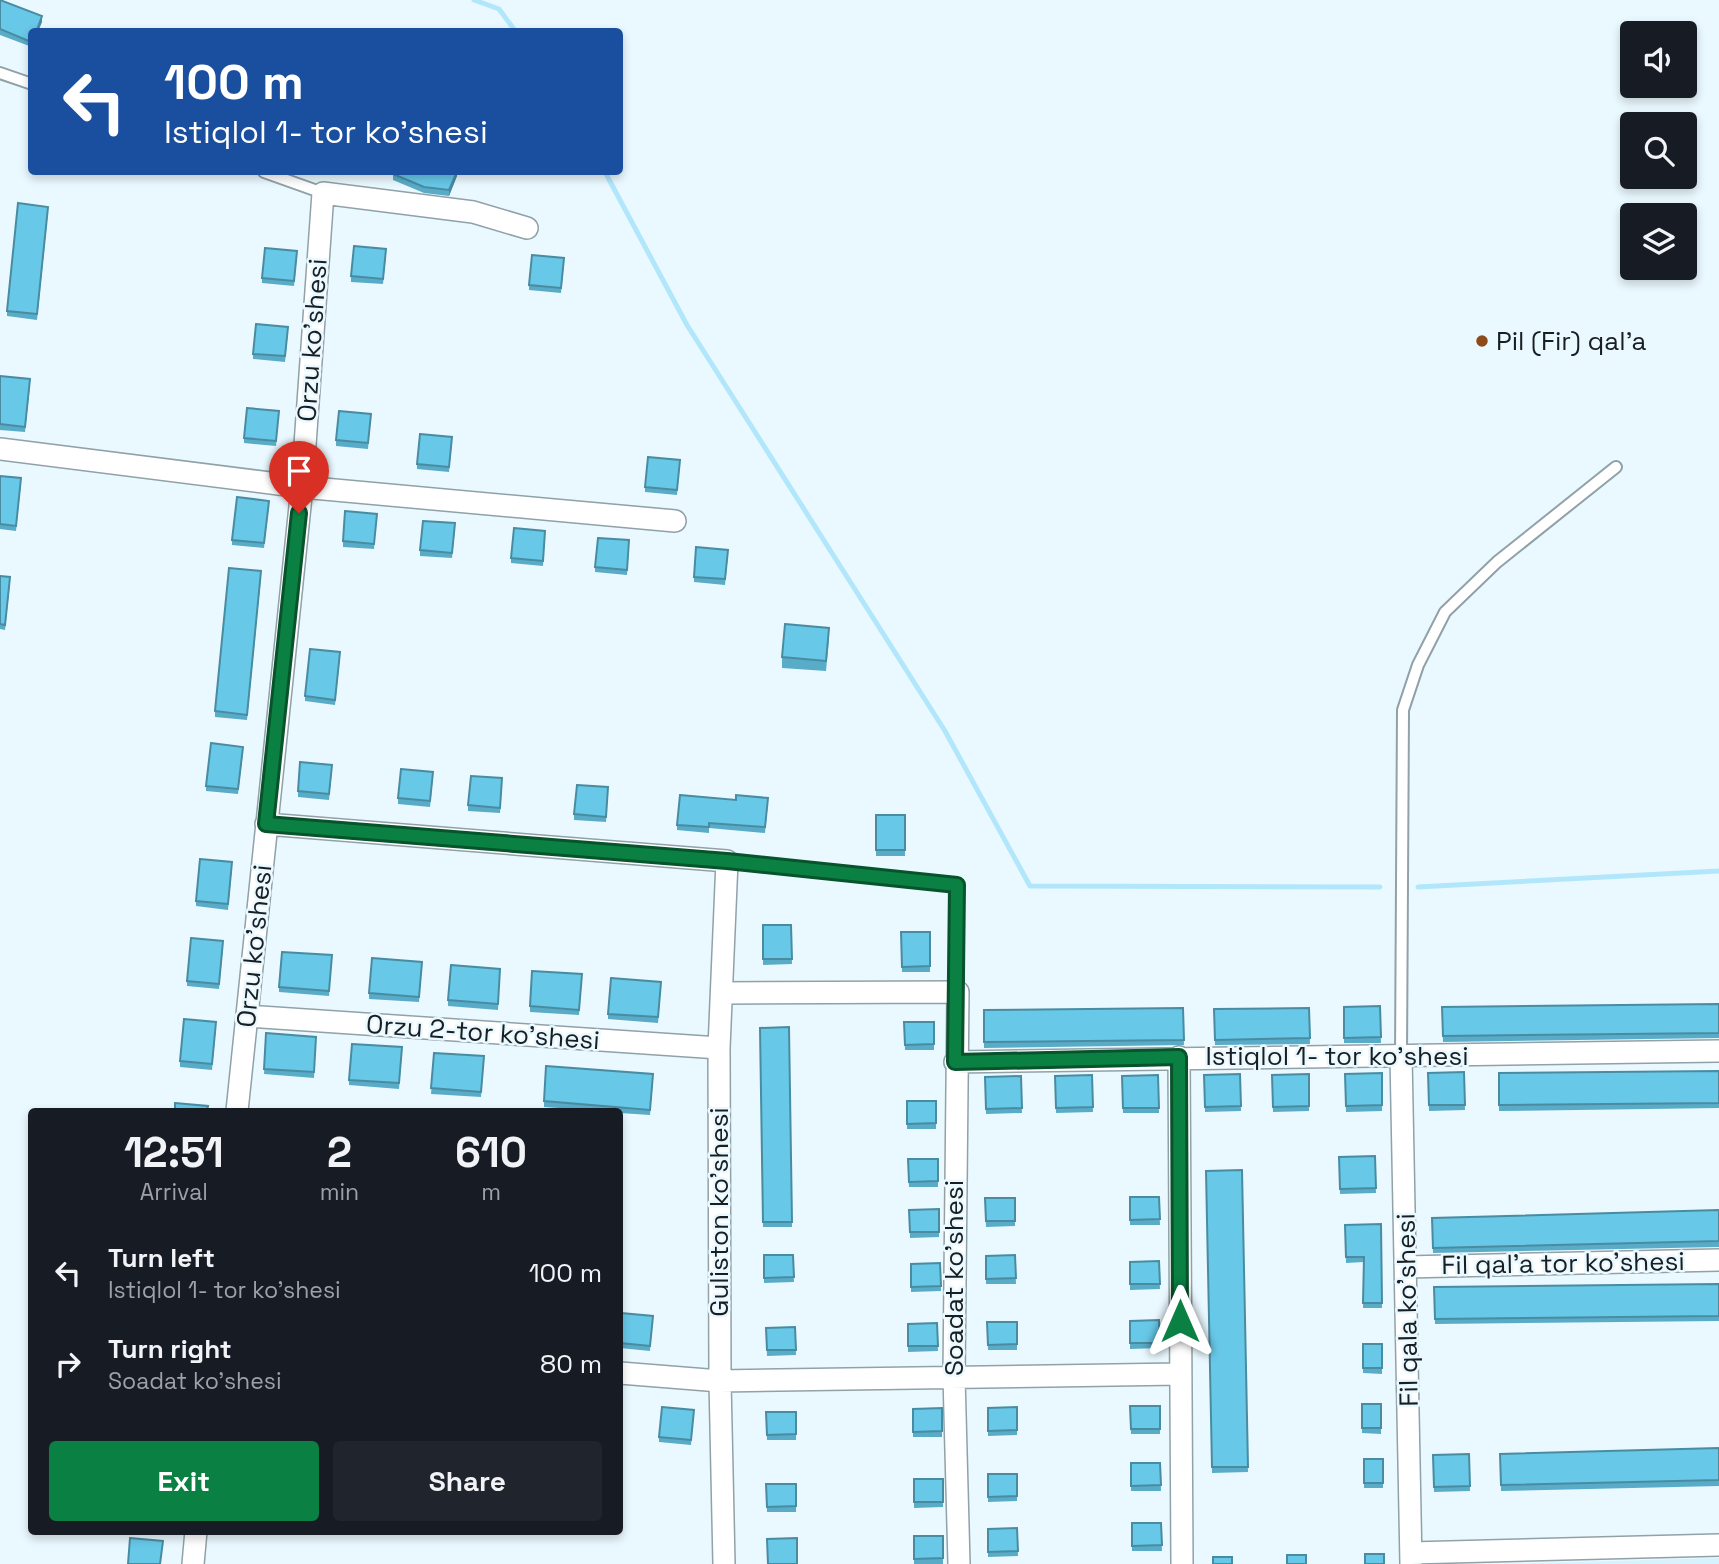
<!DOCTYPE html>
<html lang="en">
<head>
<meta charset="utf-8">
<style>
	body { margin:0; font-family:"Space Grotesk",sans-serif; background:#20242c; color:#f1f3f6; height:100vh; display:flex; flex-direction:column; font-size:26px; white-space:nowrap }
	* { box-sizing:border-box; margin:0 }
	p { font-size:23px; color:#9ea1a6 }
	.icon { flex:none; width:38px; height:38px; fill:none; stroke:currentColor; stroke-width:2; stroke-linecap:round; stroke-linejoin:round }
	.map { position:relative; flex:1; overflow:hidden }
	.details { position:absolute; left:28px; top:1108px; width:595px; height:427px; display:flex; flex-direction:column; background:#171b24; border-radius:7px; box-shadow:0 4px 10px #0003 }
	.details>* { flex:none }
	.hud { position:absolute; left:28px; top:28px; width:595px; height:147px; border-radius:7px; box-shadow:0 4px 10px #0003; background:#1a4fa0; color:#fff; overflow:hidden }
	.tools { position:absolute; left:1620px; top:21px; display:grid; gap:14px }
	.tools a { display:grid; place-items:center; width:77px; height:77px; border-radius:7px; background:#171b24; box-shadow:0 4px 10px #0003; font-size:35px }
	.pin { position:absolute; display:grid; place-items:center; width:60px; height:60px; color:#fff; margin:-72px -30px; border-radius:50% 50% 50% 0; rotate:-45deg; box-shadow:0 0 7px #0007 }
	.pin .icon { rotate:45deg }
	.me { position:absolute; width:77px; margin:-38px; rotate:0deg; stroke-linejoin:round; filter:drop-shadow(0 0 5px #0008) }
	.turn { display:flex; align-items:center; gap:24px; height:147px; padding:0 21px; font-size:32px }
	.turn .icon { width:91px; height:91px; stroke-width:2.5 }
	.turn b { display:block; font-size:49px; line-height:60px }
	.eta { display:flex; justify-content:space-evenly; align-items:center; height:119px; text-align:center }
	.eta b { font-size:42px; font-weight:800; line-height:49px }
	.button { display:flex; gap:14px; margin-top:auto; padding:14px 21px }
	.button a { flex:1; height:80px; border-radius:7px; background:#0b8043; color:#fff; font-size:28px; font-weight:800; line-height:80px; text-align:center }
	.button a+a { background:#20242c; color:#f1f3f6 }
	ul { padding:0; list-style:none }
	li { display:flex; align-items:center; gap:21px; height:91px; padding:0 21px }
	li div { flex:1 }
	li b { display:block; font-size:26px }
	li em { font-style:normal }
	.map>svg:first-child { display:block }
</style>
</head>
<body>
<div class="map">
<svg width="1719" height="1564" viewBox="0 0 1719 1564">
	<rect width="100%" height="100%" fill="#eaf9ff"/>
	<!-- built -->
	<path fill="#d7f2fd" d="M1719,1558V1564H1505Z"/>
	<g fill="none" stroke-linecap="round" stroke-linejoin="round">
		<!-- stream -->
		<path stroke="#b2e7fb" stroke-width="5" d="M474,0L499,9L516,32
			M605,172L687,325L945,731L1030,886L1380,887
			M1418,887L1719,871"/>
		<!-- service casing -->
		<g stroke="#90a1a8" stroke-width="14">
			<path id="service" d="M0,73L32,84
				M264,172L323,193
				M727,861L957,885L958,992
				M1401,1056L1403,710L1418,665L1445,612L1497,562L1616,467"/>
		</g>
		<!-- minor casing -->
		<g stroke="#90a1a8" stroke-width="24">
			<path id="minor" d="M0,449L302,487L675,521
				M266,824L727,861L719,1048L720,1381L724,1564
				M722,993L958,992L954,1376L959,1564
				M248,1016L719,1048
				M1401,1056L1411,1564
				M1179,1057L1182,1564
				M955,1062L1719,1051
				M237,1111L302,487L323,193L473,212L527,228
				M1406,1267L1719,1260
				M620,1373L720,1381L1180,1374
				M1411,1553L1719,1545
				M193,1564L196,1531"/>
		</g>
		<!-- service -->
		<use href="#service" stroke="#fff" stroke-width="10"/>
		<!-- minor -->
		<use href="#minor" stroke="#fff" stroke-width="21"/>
	</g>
	<!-- wall -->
	<path fill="#59acc8" d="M0,0L42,22L32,32V47L0,35Z
		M393,174L457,176L449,196L424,193L393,180Z
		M48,212L37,320L7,316V311Z
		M386,255L383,284L351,282V276Z
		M297,256L294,286L262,283V278Z
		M564,263L561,293L529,290V285Z
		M288,332L285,362L253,359V354Z
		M0,376L30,385L25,432L0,430Z
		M279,411L276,446L244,443V438Z
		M371,414L368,449L336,446V440Z
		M452,442L449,472L417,469V464Z
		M680,460L677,495L645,492V487Z
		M0,476L21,484L16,531L0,529Z
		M269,506L264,548L232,545V540Z
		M377,514L374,549L343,547V541Z
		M455,529L452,558L420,556V550Z
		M545,536L543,566L511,563V558Z
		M629,546L627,575L595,572V567Z
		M728,555L725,585L694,582V577Z
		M0,576L10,583L5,630L0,629Z
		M261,577L247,720L215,717V711Z
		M829,639L826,671L782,668V657Z
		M340,657L335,705L305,701V696Z
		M243,752L238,794L206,791V786Z
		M332,770L329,800L298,797V791Z
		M433,777L430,807L398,804V798Z
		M502,784L500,813L468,811V805Z
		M608,787L606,822L574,820V814Z
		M768,803L765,833L709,828V833L677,830V825Z
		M876,815H905V856H876Z
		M232,867L228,910L196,906V901Z
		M763,925H791L792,964L763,965Z
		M901,932H930V972H902Z
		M223,947L219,989L187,986V981Z
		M332,955L329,996L279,992V987Z
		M422,962L419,1002L369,999V993Z
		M500,969L498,1010L448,1006V1000Z
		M582,980L579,1015L530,1012V1006Z
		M661,987L658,1023L608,1019V1014Z
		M1719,1004V1038L1443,1042L1442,1007Z
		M1380,1006L1381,1043H1344V1007Z
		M1183,1008L1184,1045L984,1048V1010Z
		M1309,1008L1310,1044L1215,1045L1214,1009Z
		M904,1022H934V1050H905Z
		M216,1027L212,1070L180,1067V1061Z
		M789,1027L792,1227H763L760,1028Z
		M266,1033L316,1037L314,1078L264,1074Z
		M402,1053L399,1089L349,1085V1080Z
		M434,1053L484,1056L481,1097L431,1094Z
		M1719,1071V1108L1499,1111V1073Z
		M1464,1072L1465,1110L1429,1111L1428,1073Z
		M1382,1073V1111L1346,1112L1345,1074Z
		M1240,1074L1241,1111L1205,1112L1204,1075Z
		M1309,1074V1111L1273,1112L1272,1075Z
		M1092,1075L1093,1112L1056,1113L1055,1076Z
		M1158,1075L1159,1113H1123L1122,1076Z
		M1021,1076L1022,1113L986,1114L985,1077Z
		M653,1080L650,1115L620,1113V1111H601L544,1107V1101Z
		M907,1101H936V1129H907Z
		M1375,1156L1376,1193L1340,1194L1339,1157Z
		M908,1159H938V1187H909Z
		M1242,1170L1248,1472L1212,1473L1206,1171Z
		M1130,1197H1159L1160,1225H1130Z
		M985,1198H1015V1226L986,1227Z
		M939,1209V1237L910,1238L909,1210Z
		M1719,1210V1247L1433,1253L1432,1218Z
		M1381,1224L1382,1308H1363L1364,1262L1346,1263L1345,1225Z
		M764,1255H793L794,1282L764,1283Z
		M1015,1255L1016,1284H986V1256Z
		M1159,1261L1160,1289L1130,1290V1262Z
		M940,1263L941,1291L911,1292V1264Z
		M1719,1284V1321L1435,1324L1434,1287Z
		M653,1316L650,1351L620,1348V1332Z
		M1159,1320L1160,1348L1130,1349V1321Z
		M987,1322H1017V1350H988Z
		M937,1323L938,1351L908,1352V1324Z
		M795,1327L796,1355L767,1356L766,1328Z
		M1363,1344H1382V1374L1363,1373Z
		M1362,1404H1381V1434L1362,1433Z
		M1130,1406H1160V1434H1131Z
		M1017,1407V1435L988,1436V1408Z
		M942,1408V1437H913V1409Z
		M694,1410L691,1445L659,1442V1437Z
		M766,1412H796V1440H767Z
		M1719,1448V1486L1501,1491L1500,1454Z
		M1469,1454L1470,1491L1434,1492L1433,1455Z
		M1364,1459H1383V1488H1364Z
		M1131,1463H1160L1161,1491H1131Z
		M988,1474H1017V1501L988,1502Z
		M914,1479H943V1507L914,1508Z
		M766,1484H796V1512H767Z
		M1132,1523H1161L1162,1551H1132Z
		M1017,1528L1018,1556L988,1557V1529Z
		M914,1536H943V1564H914Z"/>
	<!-- shaded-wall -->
	<path fill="#498ca2" d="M42,16V22L38,32H36Z
		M457,172V176L449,196V190Z"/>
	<!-- building -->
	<path fill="#68c8e8" stroke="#498ca2" stroke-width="2" d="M0,0L42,16L36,32H32L31,42L0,29Z
		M394,172H457L449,190L424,187L393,174Z
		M18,203L48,207L37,314L7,311Z
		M354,246L386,249L383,279L351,276Z
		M265,248L297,251L294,281L262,278Z
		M532,255L564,258L561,288L529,285Z
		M256,324L288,327L285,356L253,354Z
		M0,376L30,379L25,427L0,424Z
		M247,408L279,411L276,441L244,438Z
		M339,411L371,414L368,443L336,440Z
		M420,434L452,437L449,467L417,464Z
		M648,457L680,460L677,490L645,487Z
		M0,476L21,478L16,526L0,524Z
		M237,497L269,501L264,543L232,540Z
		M345,511L377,514L374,544L343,541Z
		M423,521L455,523L452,553L420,550Z
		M514,528L545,531L543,561L511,558Z
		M598,538L629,540L627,570L595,567Z
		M696,547L728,550L725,579L694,577Z
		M229,568L261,571L247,715L215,711Z
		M0,576L10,577L5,625L0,624Z
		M785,624L829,628L826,661L782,657Z
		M310,649L340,652L335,700L305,696Z
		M211,743L243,747L238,789L206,786Z
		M300,762L332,765L329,794L298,791Z
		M401,769L433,772L430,801L398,798Z
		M471,776L502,778L500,808L468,805Z
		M577,785L608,787L606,817L574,814Z
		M680,795L736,800V795L768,798L765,827L709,823V827L677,825Z
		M876,815H905V850H876Z
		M200,859L232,862L228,904L196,901Z
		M763,925H791L792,959H763Z
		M901,932H930V966L902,967Z
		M191,938L223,941L219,984L187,981Z
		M282,952L332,955L329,991L279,987Z
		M372,958L422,962L419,997L369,993Z
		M451,965L500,969L498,1004L448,1000Z
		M532,971L582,974L579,1010L530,1006Z
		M611,978L661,982L658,1017L608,1014Z
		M1719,1004V1033L1443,1036L1442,1007Z
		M1380,1006L1381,1037L1344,1038V1007Z
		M1183,1008L1184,1040L984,1042V1010Z
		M1309,1008L1310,1038L1215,1040L1214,1009Z
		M184,1019L216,1022L212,1064L180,1061Z
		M904,1022H934V1044L905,1045Z
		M789,1027L792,1222H763L760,1028Z
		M266,1033L316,1037L314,1072L264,1069Z
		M352,1044L402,1047L399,1083L349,1080Z
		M434,1053L484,1056L481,1092L431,1088Z
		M546,1066L653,1074L650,1110L544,1101Z
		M1719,1071V1103L1499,1105V1073Z
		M1464,1072L1465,1105H1429L1428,1073Z
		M1382,1073V1105L1346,1106L1345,1074Z
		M1240,1074L1241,1106L1205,1107L1204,1075Z
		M1309,1074V1106L1273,1107L1272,1075Z
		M1092,1075L1093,1107L1056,1108L1055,1076Z
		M1158,1075L1159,1108H1123L1122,1076Z
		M1021,1076L1022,1108L986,1109L985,1077Z
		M907,1101H936V1123L907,1124Z
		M175,1103L208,1106L207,1111H175Z
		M1375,1156L1376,1188L1340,1189L1339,1157Z
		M908,1159H938V1181L909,1182Z
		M1242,1170L1248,1467H1212L1206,1171Z
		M1130,1197H1159L1160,1219L1130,1220Z
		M985,1198H1015V1221H986Z
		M939,1209V1232H910L909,1210Z
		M1719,1210V1241L1433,1248L1432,1218Z
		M1381,1224L1382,1303H1363L1364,1257H1346L1345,1225Z
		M764,1255H793L794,1277L764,1278Z
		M1015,1255L1016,1278L986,1279V1256Z
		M1159,1261L1160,1284H1130V1262Z
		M940,1263L941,1286L911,1287V1264Z
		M1719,1284V1316L1435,1319L1434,1287Z
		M621,1313L653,1316L650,1346L620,1343Z
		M1159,1320L1160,1343H1130V1321Z
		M987,1322H1017V1344L988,1345Z
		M937,1323L938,1346H908V1324Z
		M795,1327L796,1350H767L766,1328Z
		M1363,1344H1382V1368H1363Z
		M1362,1404H1381V1428H1362Z
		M620,1405H622L620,1429Z
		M1130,1406H1160V1429H1131Z
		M662,1407L694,1410L691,1440L659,1437Z
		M1017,1407V1430L988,1431V1408Z
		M942,1408V1431L913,1432V1409Z
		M766,1412H796V1434L767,1435Z
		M1719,1448V1480L1501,1485L1500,1454Z
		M1469,1454L1470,1486L1434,1487L1433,1455Z
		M1364,1459H1383V1483H1364Z
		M1131,1463H1160L1161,1485L1131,1486Z
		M988,1474H1017V1496L988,1497Z
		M914,1479H943V1502H914Z
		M766,1484H796V1506L767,1507Z
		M1132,1523H1161L1162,1545L1132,1546Z
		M1017,1528L1018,1551L988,1552V1529Z
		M914,1536H943V1558L914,1559Z
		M130,1538L163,1541L160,1564H128Z
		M797,1538V1564H768L767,1539Z
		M1365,1554H1384V1564H1365Z
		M1287,1555H1306V1564H1287Z
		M1213,1557H1232V1564H1213Z"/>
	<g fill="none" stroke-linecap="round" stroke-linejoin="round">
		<!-- route casing -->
		<g stroke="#07532c" stroke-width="18">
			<path id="route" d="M299,513L266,824L727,861L957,885L955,1062L1179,1057L1180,1321"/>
		</g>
		<!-- route -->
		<use href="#route" stroke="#0b8043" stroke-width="12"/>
	</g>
	<!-- markers -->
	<circle fill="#8d4b1a" stroke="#eaf9ff" stroke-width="2.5" cx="1482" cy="341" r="7"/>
	<g text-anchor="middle" stroke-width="5" stroke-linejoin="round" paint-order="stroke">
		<!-- street labels -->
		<g font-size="26" fill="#181e21" stroke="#eaf9ff">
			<text transform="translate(312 340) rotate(-86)" y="9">Orzu ko'shesi</text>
			<text transform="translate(254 946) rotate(-84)" y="9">Orzu ko'shesi</text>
			<text transform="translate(483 1032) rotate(4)" y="9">Orzu 2-tor ko'shesi</text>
			<text x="1337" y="1065">Istiqlol 1- tor ko'shesi</text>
			<text transform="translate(719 1212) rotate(-90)" y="9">Guliston ko'shesi</text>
			<text transform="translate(1563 1263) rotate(-1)" y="9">Fil qal'a tor ko'shesi</text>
			<text transform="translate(954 1278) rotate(-90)" y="9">Soadat ko'shesi</text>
			<text transform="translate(1407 1310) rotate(-91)" y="9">Fil qala ko'shesi</text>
		</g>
		<!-- poi labels -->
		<g font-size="26" fill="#181e21" stroke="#eaf9ff" text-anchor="start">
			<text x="1496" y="350">Pil (Fir) qal'a</text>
		</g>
	</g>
</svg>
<div class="tools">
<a><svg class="icon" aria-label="sound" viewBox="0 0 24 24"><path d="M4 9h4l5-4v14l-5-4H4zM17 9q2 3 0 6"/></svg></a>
<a><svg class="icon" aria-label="search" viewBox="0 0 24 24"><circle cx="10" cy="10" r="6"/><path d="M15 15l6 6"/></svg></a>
<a><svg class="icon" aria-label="layers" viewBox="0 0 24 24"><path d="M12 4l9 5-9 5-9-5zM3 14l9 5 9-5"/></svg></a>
</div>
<div class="pin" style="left:299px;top:513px;background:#d93025"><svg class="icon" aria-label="arrive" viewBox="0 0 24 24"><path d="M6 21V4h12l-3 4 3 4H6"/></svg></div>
<svg class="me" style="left:1180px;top:1321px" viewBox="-20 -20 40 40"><path d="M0-17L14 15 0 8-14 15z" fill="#0b8043" stroke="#fff" stroke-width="4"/></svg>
<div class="hud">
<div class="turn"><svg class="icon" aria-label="left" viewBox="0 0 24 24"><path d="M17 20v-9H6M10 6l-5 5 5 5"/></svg><div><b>100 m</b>Istiqlol 1- tor ko'shesi</div></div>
</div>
<section class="details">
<div class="eta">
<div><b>12:51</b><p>Arrival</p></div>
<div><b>2</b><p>min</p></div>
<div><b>610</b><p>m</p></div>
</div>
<ul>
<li><svg class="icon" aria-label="left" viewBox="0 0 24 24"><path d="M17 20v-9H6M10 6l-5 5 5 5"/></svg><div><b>Turn left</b><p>Istiqlol 1- tor ko'shesi</p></div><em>100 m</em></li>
<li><svg class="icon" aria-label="right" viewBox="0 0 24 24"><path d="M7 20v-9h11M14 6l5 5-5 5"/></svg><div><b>Turn right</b><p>Soadat ko'shesi</p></div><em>80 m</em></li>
</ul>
<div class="button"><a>Exit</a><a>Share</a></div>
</section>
</div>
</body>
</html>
